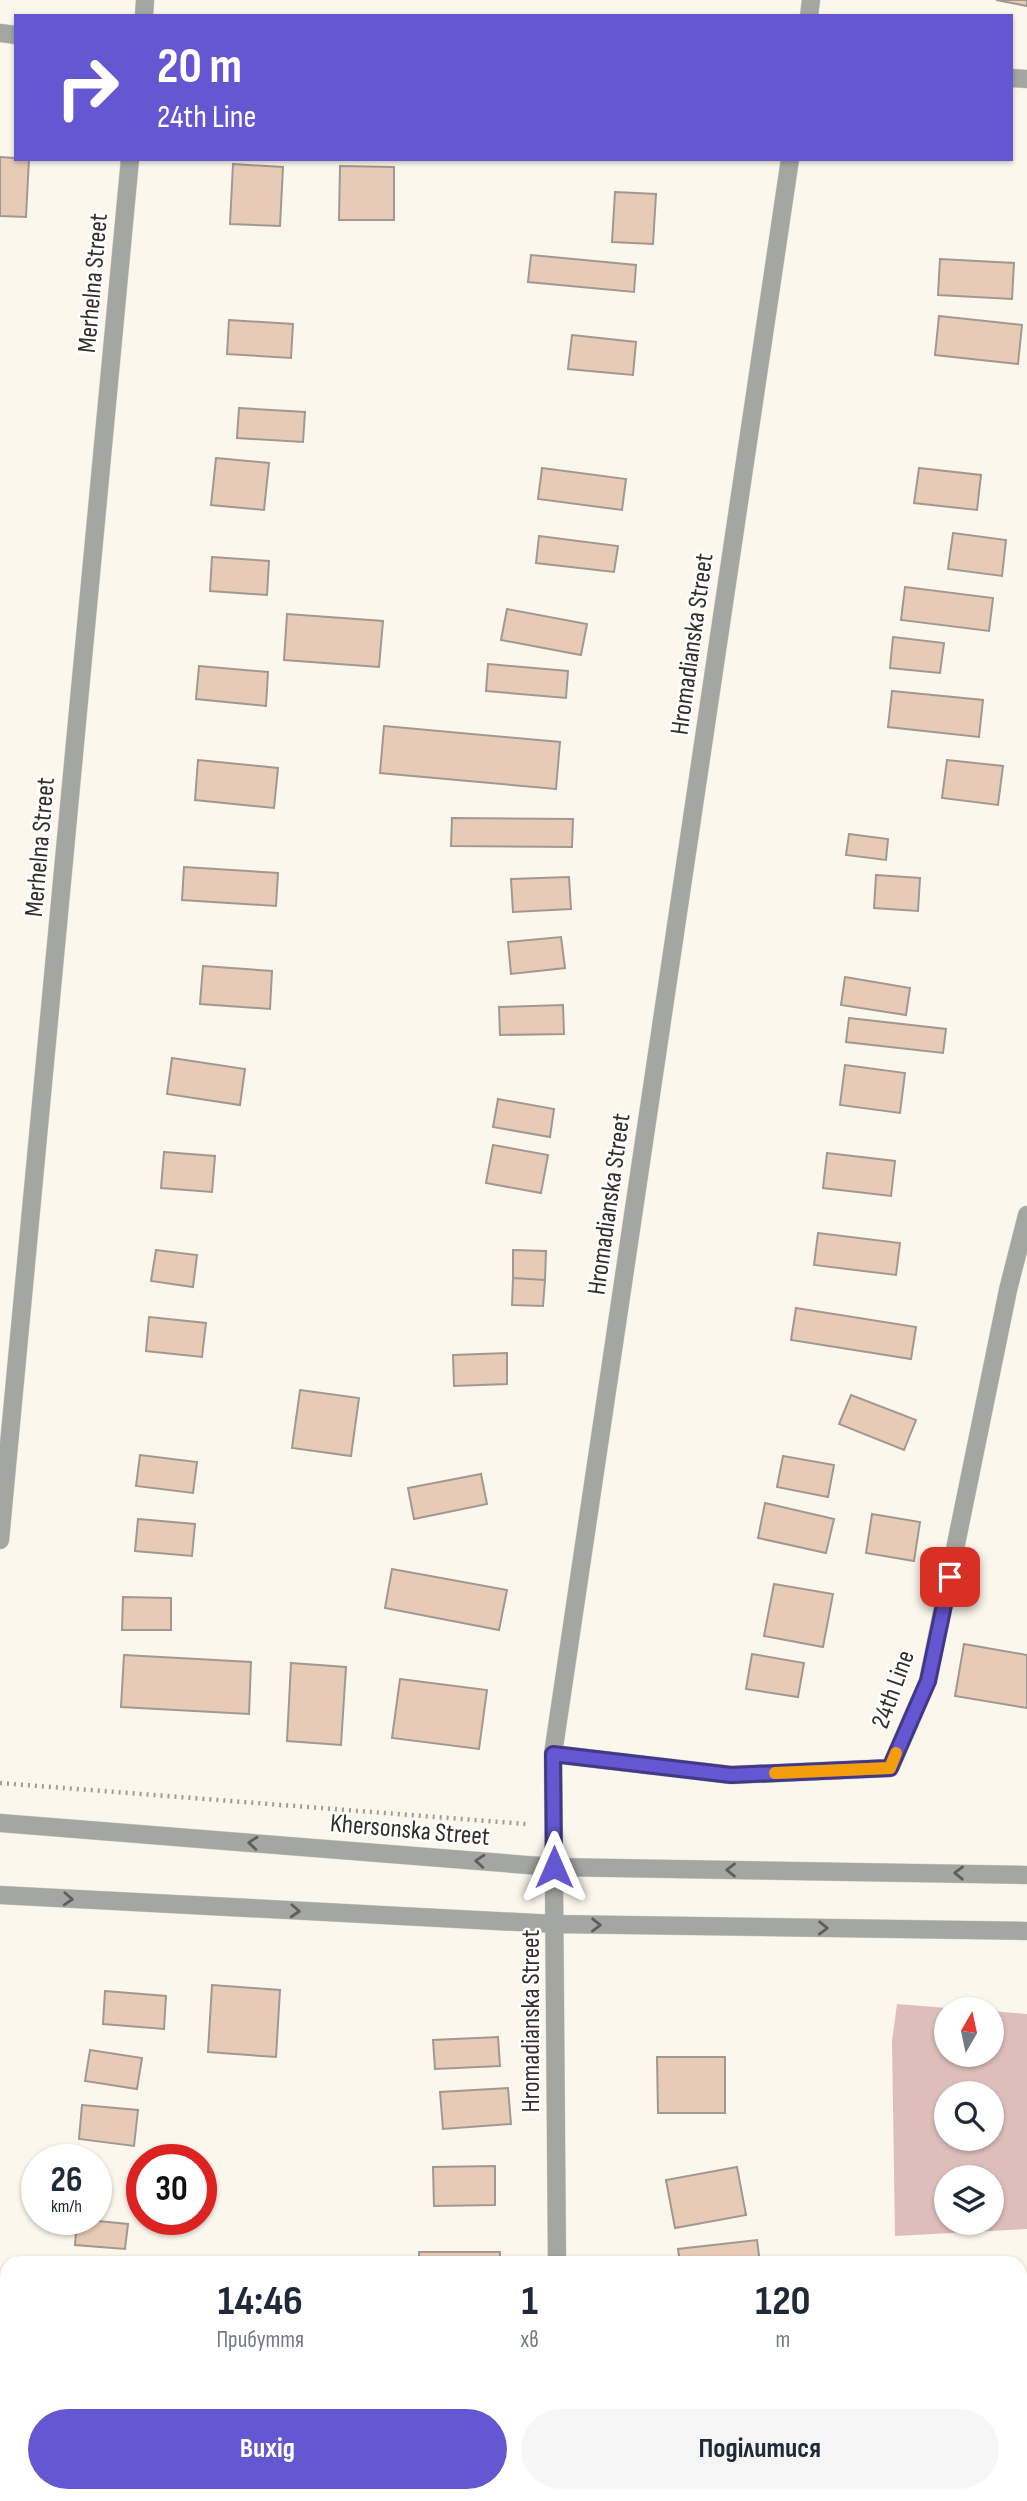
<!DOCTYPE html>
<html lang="uk">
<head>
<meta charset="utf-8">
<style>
	body { margin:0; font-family:"Sofia Sans Condensed",sans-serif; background:#f6f6f7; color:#1f2937; height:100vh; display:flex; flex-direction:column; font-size:26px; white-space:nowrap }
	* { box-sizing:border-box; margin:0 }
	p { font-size:23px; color:#747a83 }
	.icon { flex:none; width:38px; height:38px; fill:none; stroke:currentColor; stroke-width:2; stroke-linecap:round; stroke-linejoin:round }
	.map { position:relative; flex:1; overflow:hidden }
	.sheet { position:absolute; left:0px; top:2256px; width:1027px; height:247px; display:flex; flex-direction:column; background:#fff; border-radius:21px 21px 0 0; box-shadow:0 2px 5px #0004 }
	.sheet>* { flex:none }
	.top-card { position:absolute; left:14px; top:14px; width:999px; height:147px; border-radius:0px; box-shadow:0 2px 5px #0004; background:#6457d1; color:#fff; overflow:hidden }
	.needle { width:46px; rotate:9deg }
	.buttons { position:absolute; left:934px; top:1997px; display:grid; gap:14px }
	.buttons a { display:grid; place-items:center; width:70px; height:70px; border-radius:50%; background:#fff; box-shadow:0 2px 5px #0004; font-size:35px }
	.speed { position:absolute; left:21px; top:2144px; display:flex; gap:14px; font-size:35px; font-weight:700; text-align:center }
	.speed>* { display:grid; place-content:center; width:91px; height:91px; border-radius:50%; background:#fff; box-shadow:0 2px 5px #0004; line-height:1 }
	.speed small { font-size:18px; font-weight:400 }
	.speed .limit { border:10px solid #d22; background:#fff; color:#111 }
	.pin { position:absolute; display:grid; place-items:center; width:60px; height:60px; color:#fff; margin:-30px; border-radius:14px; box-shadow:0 4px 10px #0006 }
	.me { position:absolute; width:77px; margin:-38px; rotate:0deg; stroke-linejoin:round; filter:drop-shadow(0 0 5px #0008) }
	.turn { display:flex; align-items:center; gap:24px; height:147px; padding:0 28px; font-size:32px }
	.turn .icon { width:91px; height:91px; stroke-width:2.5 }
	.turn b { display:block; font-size:49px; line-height:60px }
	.eta { display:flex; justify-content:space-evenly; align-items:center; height:119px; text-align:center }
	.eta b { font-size:42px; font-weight:700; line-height:49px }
	.cta { display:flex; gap:14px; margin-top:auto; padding:14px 28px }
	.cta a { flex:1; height:80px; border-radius:42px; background:#6457d1; color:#fff; font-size:28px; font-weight:700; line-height:80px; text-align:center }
	.cta a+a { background:#f6f6f7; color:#1f2937 }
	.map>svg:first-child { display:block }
</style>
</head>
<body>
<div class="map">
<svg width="1027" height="2501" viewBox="0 0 1027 2501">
	<rect width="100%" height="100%" fill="#fbf7ec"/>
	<!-- green -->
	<path fill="#debebb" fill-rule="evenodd" d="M897,2004L960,2009H947V2054H992V2011L1027,2014V2229L895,2236L892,2041ZM947,2093H992V2138H947ZM947,2177H992V2222H947Z"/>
	<!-- building -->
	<path fill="#e8cbb6" stroke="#a29892" stroke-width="2" d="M996,0H1027V6Z
		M0,157L29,159L26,217L0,216Z
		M233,164L283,167L280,226L230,224Z
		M340,166L394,167V220H339Z
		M615,192L656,194L653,244L612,242Z
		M531,255L636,265L634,292L528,282Z
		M940,259L1014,263L1012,299L938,295Z
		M939,316L1022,325L1018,364L935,355Z
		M229,320L293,324L291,358L227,354Z
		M572,335L636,342L633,375L568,369Z
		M239,408L305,412L303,442L237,438Z
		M216,458L269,463L264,510L211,505Z
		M542,468L626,479L622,510L538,499Z
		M919,468L981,475L977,510L914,503Z
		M953,533L1006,540L1002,576L948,569Z
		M539,536L618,546L614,572L536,563Z
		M212,557L269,561L267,595L210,591Z
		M905,587L993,598L989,631L901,620Z
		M507,609L587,624L581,655L501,640Z
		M287,614L383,621L379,667L284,660Z
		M893,637L944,643L940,673L890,668Z
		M488,664L568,671L566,698L486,691Z
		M199,666L268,672L266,706L196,699Z
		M892,691L983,700L979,737L888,727Z
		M384,726L560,742L556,789L380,773Z
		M198,760L278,768L274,808L195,800Z
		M947,760L1003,766L998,805L942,798Z
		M452,818L573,819L572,847L451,846Z
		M849,834L888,839L886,860L846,855Z
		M184,867L278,873L276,906L182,900Z
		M876,875L920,878L918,911L874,908Z
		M569,877L571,909L513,912L511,879Z
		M561,937L565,968L511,974L508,942Z
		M203,966L272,971L270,1009L200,1004Z
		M845,977L910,988L906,1015L841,1005Z
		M563,1005L564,1034L500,1035L499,1007Z
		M849,1018L946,1029L943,1053L846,1042Z
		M172,1058L245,1069L240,1105L167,1094Z
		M845,1065L905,1073L900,1113L840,1105Z
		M498,1099L554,1109L550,1137L493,1127Z
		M493,1145L548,1155L541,1193L486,1183Z
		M164,1152L215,1156L212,1192L161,1188Z
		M827,1153L895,1161L891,1196L823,1188Z
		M818,1233L900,1243L896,1275L814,1265Z
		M156,1250L197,1255L193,1287L151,1281Z
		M513,1250L546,1251L545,1280L513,1278Z
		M513,1278L545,1280L543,1306L512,1305Z
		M796,1308L916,1327L911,1359L791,1340Z
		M149,1317L206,1323L202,1357L146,1351Z
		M507,1353V1384L454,1386L453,1355Z
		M300,1390L359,1398L351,1456L292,1448Z
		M851,1395L916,1420L904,1450L839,1424Z
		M140,1455L197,1462L193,1493L136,1486Z
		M783,1456L834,1465L828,1497L777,1487Z
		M481,1474L487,1504L414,1519L408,1488Z
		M765,1503L834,1519L826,1553L758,1538Z
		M872,1514L920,1522L914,1561L866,1553Z
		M138,1519L195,1524L192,1556L135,1551Z
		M392,1569L507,1590L499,1630L385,1608Z
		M774,1584L833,1594L823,1647L764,1636Z
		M123,1597L171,1598V1630H122Z
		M964,1644L1027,1655V1708L955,1696Z
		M752,1654L804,1663L798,1697L746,1689Z
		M124,1655L251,1662L249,1714L121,1707Z
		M291,1663L346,1667L341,1745L287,1741Z
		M400,1679L487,1690L479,1749L392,1738Z
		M212,1985L280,1990L276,2057L208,2052Z
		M105,1991L166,1996L164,2029L103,2024Z
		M498,2037L500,2066L435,2069L433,2040Z
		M90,2050L142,2058L137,2089L85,2081Z
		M657,2057H725V2113H658Z
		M508,2088L511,2124L443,2129L440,2092Z
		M82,2105L138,2110L134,2146L79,2139Z
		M495,2166V2205L434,2206L433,2167Z
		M737,2167L746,2215L675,2228L666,2180Z
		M77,2219L128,2224L125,2249L75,2245Z
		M757,2240L760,2263H680L678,2249Z
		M419,2252H500V2263H419Z
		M71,2257L123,2263H70Z"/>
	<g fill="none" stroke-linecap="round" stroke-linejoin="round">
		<!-- minor casing -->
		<g stroke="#d6d3c9" stroke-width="19">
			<path id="minor" d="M144,16L145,0
				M809,16L811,0
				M0,33L16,35
				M1012,78L1027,79
				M0,1540L130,159
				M553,1754L731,1775L890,1768L928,1681L1008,1290L1027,1215
				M0,1823L553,1867L1027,1875
				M0,1895L555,1924L1027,1931
				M557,2263L553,1754L790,159
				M1020,2495L1026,2501
				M549,2501L550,2496
				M679,2501L796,2496"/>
		</g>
		<!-- path -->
		<path stroke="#9f9c94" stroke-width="4.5" stroke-dasharray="2 5" stroke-linecap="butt" d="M0,1783L526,1824"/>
		<!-- minor -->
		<use href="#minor" stroke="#a4a6a2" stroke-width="18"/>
	</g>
	<!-- one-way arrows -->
	<defs><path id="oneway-chevron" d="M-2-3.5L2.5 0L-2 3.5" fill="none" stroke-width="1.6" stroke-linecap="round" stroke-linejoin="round" transform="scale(1.75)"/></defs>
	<g stroke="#5e5f5b">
		<use href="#oneway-chevron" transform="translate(253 1843) rotate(-175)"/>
		<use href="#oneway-chevron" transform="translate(480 1861) rotate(-175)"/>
		<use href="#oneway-chevron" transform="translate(731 1870) rotate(-179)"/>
		<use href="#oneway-chevron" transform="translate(959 1873) rotate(-179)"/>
		<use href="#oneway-chevron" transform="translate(68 1899) rotate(3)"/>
		<use href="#oneway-chevron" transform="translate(295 1911) rotate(3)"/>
		<use href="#oneway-chevron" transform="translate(596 1925) rotate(1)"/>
		<use href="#oneway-chevron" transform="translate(823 1928) rotate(1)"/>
	</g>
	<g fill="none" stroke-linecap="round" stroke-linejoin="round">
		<!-- route casing -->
		<g stroke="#413988" stroke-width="18">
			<path id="route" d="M554,1867L553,1754L731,1775L890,1768L928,1681L950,1577"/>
		</g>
		<!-- route -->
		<use href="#route" stroke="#6457d1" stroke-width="12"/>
		<!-- slow -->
		<path stroke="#f59e0b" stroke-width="12" d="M775,1773L890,1768L896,1753"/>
	</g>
	<g text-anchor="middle" stroke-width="5" stroke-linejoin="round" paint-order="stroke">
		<!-- street labels -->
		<g font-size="26" fill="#302f2b" stroke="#fff">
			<text transform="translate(92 283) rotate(-85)" y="9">Merhelna Street</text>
			<text transform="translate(691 644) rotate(-82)" y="9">Hromadianska Street</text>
			<text transform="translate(39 847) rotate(-85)" y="9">Merhelna Street</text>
			<text transform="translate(608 1204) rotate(-82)" y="9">Hromadianska Street</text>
			<text transform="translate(892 1689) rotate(-70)" y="9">24th Line</text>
			<text transform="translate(410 1829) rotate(5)" y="9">Khersonska Street</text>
			<text transform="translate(530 2021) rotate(-90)" y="9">Hromadianska Street</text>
		</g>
	</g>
</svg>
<div class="buttons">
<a><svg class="needle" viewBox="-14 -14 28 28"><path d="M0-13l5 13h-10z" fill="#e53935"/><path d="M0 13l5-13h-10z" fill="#747a83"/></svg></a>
<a><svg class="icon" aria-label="search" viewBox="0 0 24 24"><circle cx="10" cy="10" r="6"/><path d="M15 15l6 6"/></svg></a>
<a><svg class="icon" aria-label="layers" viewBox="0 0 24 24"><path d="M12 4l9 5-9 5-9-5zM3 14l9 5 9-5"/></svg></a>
</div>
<div class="speed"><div>26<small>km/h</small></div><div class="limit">30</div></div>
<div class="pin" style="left:950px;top:1577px;background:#d93025"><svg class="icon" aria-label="arrive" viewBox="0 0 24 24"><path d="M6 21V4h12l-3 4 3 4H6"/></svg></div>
<svg class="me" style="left:554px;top:1867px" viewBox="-20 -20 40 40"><path d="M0-17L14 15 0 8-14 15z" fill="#6457d1" stroke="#fff" stroke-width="4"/></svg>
<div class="top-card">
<div class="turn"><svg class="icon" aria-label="right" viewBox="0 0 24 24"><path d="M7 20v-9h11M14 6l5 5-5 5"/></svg><div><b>20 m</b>24th Line</div></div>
</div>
<section class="sheet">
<div class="eta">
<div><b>14:46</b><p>Прибуття</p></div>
<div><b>1</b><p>хв</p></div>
<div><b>120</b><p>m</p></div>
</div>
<div class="cta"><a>Вихід</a><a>Поділитися</a></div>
</section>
</div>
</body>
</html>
